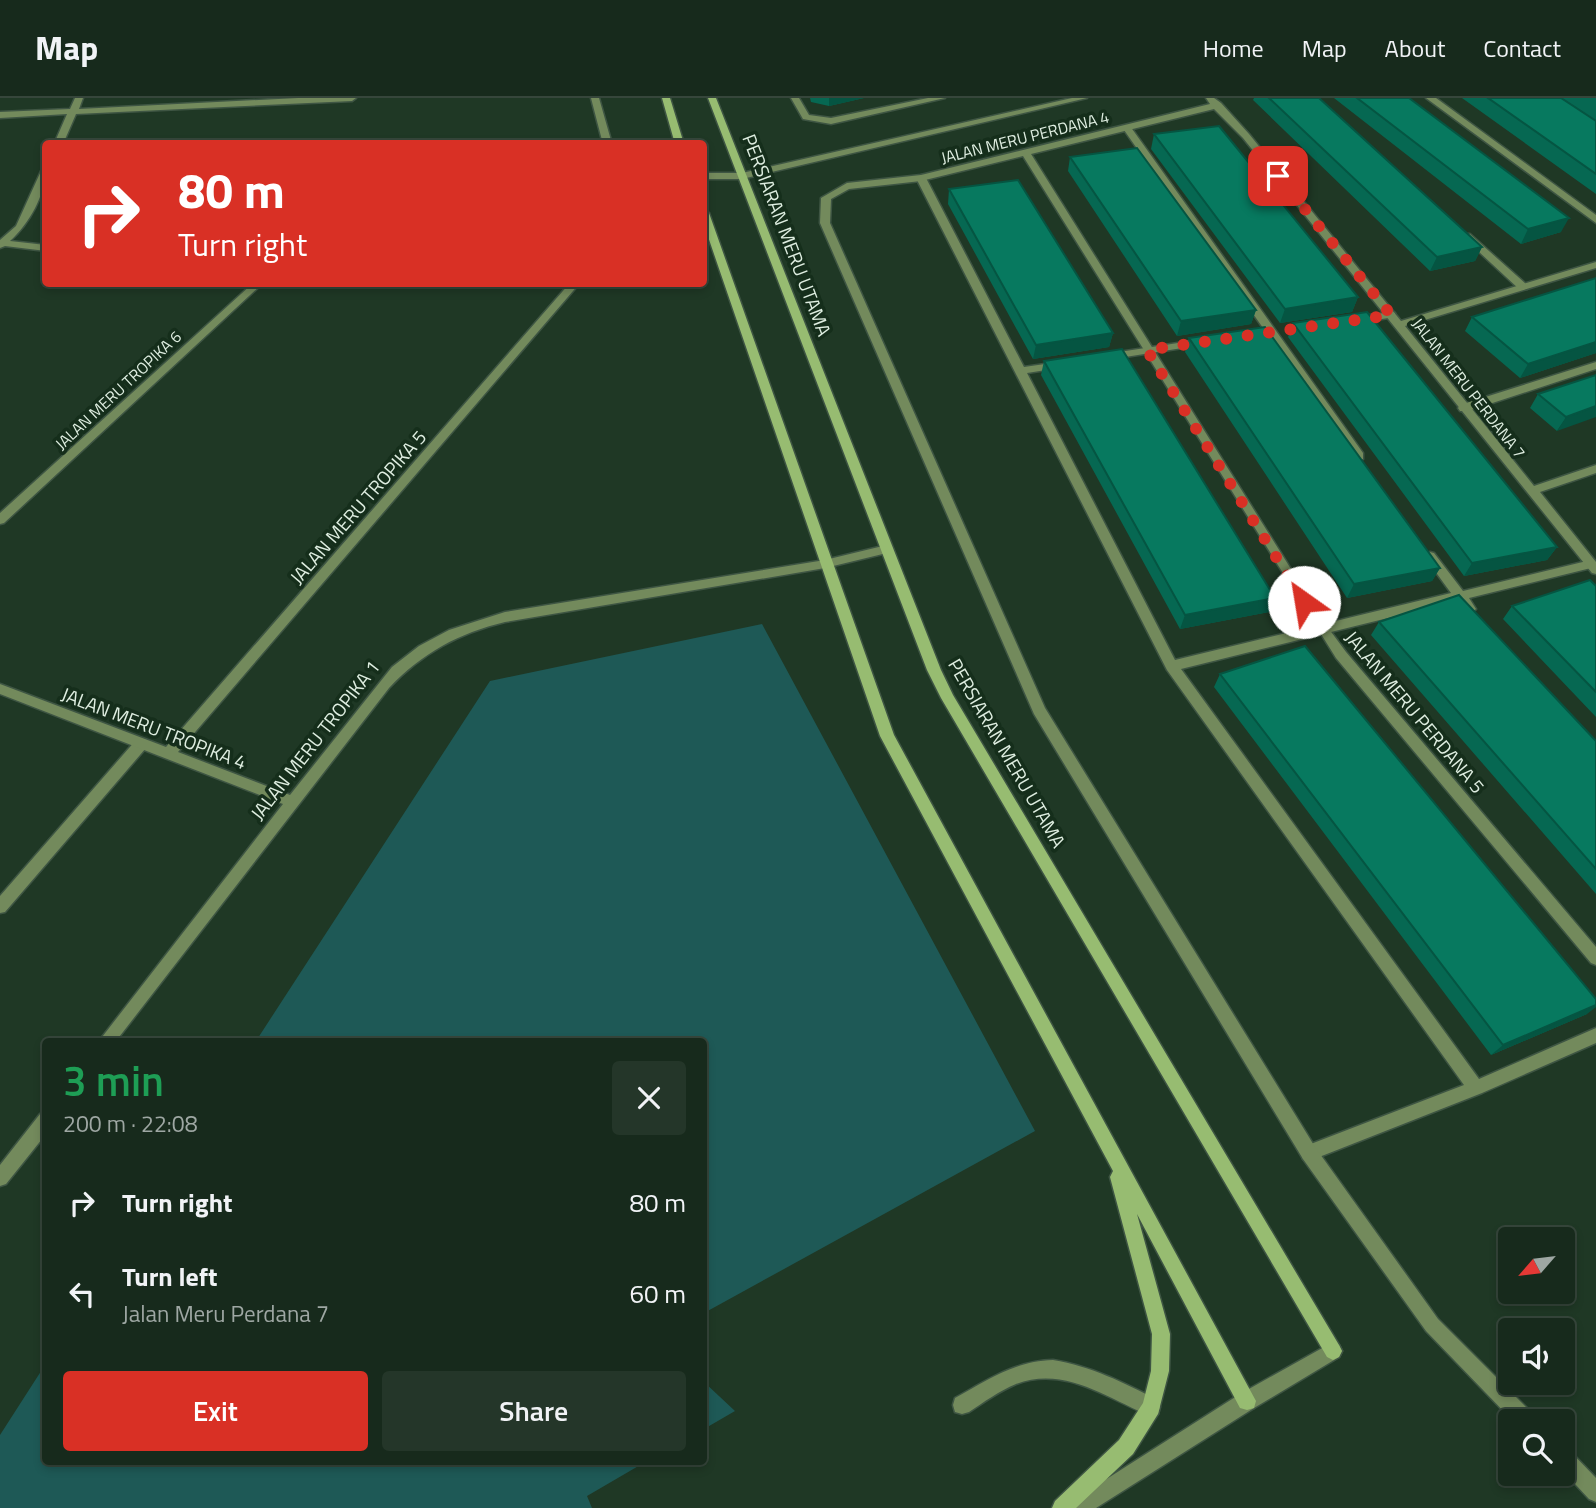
<!DOCTYPE html>
<html lang="en">
<head>
<meta charset="utf-8">
<style>
	body { margin:0; font-family:"Titillium Web",sans-serif; background:#243629; color:#f1f3f6; height:100vh; display:flex; flex-direction:column; font-size:26px; white-space:nowrap }
	* { box-sizing:border-box; margin:0 }
	p { font-size:23px; color:#9ea7a3 }
	.icon { flex:none; width:38px; height:38px; fill:none; stroke:currentColor; stroke-width:2; stroke-linecap:round; stroke-linejoin:round }
	.map { position:relative; flex:1; overflow:hidden }
	.panel { position:absolute; left:42px; top:940px; width:665px; height:427px; display:flex; flex-direction:column; background:#172a1c; border-radius:7px; box-shadow:0 4px 10px #0003,0 0 0 2px #36463b }
	.panel>* { flex:none }
	.banner { position:absolute; left:42px; top:42px; width:665px; height:147px; border-radius:7px; box-shadow:0 4px 10px #0003,0 0 0 2px #36463b; background:#d93025; color:#fff; overflow:hidden }
	.needle { width:46px; rotate:242deg }
	.tools { position:absolute; left:1498px; top:1129px; display:grid; gap:14px }
	.tools a { display:grid; place-items:center; width:77px; height:77px; border-radius:7px; background:#172a1c; box-shadow:0 4px 10px #0003,0 0 0 2px #36463b; font-size:35px }
	.pin { position:absolute; display:grid; place-items:center; width:60px; height:60px; color:#fff; margin:-30px; border-radius:14px; box-shadow:0 4px 10px #0006 }
	.me { position:absolute; width:77px; margin:-38px; rotate:328deg; stroke-linejoin:round; filter:drop-shadow(0 0 5px #0008) }
	.turn { display:flex; align-items:center; gap:24px; height:147px; padding:0 21px; font-size:32px }
	.turn .icon { width:91px; height:91px; stroke-width:2.5 }
	.turn b { display:block; font-size:49px; line-height:60px }
	.round { display:grid; place-items:center; flex:none; width:74px; height:74px; border-radius:7px; background:#243629 }
	.overview { display:flex; align-items:center; justify-content:space-between; height:119px; padding:0 21px }
	h1 { font-size:42px; font-weight:600; line-height:52px; color:#1e9e55 }
	.primary-button { display:flex; gap:14px; margin-top:auto; padding:14px 21px }
	.primary-button a { flex:1; height:80px; border-radius:7px; background:#d93025; color:#fff; font-size:28px; font-weight:600; line-height:80px; text-align:center }
	.primary-button a+a { background:#243629; color:#f1f3f6 }
	ul { padding:0; list-style:none }
	li { display:flex; align-items:center; gap:21px; height:91px; padding:0 21px }
	li div { flex:1 }
	li b { display:block; font-size:26px }
	li em { font-style:normal }
	header { display:flex; align-items:center; gap:42px; box-sizing:border-box; height:98px; padding:0 35px; background:#172a1c; border-bottom:2px solid #36463b }
	header strong { font-size:33px }
	nav { display:flex; gap:38px; margin-inline-start:auto; font-size:24px }
	.map>svg:first-child { display:block }
</style>
</head>
<body>
<header>
<strong>Map</strong>
<nav><a>Home</a><a>Map</a><a>About</a><a>Contact</a></nav>
</header>
<div class="map">
<svg width="1596" height="1410" viewBox="0 0 1596 1410">
	<rect width="100%" height="100%" fill="#1f3825"/>
	<!-- water -->
	<path fill="#1e5956" d="M762,526L1035,1033L704,1215V943H256L490,583Z
		M45,1267L46,1363H647L587,1398L592,1410H0V1337Z
		M704,1284L735,1313L704,1331Z"/>
	<g fill="none" stroke-linecap="round" stroke-linejoin="round">
		<!-- lane casing -->
		<g stroke="#3e5543" stroke-width="3">
			<path id="lane" d="M1124,28H1130L1363,355V361H1355L1124,32Z
				M921,77L926,80L1024,269L1059,264L1064,267L1059,270L1027,275L1175,562L1451,495L1424,458L1430,454L1434,455L1463,493L1591,462L1595,463V469L1591,470L1469,500L1476,511L1470,516L1466,514L1457,503L1181,571L1479,981L1596,930V945L1482,995L1309,1063L1303,1061L1301,1055L1303,1049L1464,987L1167,572L916,80Z
				M1464,136H1470L1527,187V191H1519L1464,140Z
				M1391,214L1395,215V219L1356,225L1351,222L1356,219Z
				M1204,241L1209,244L1208,246L1106,262L1101,259L1106,256Z
				M1596,264V271L1468,313H1460L1458,310L1460,307Z
				M141,641L146,642L148,646L146,650L5,814L0,815V798L136,642Z
				M1053,1262C1091,1268 1124,1285 1158,1302L1160,1309L1158,1316L1151,1318C1108,1301 1065,1267 1016,1286C999,1293 984,1304 969,1314L962,1316L955,1314L953,1307L955,1300C988,1282 1015,1263 1053,1262Z"/>
		</g>
		<!-- street casing -->
		<g stroke="#3e5543" stroke-width="3">
			<path id="street" d="M75,0H83L79,11L298,0H356L352,3L76,16L63,46H54L67,16L0,20V14L70,11Z
				M591,0H599L612,46H603Z
				M791,0H799L809,17L831,20L928,0H945L831,26L803,21Z
				M1072,0H1087L742,81H704V75H742Z
				M1206,0H1214L1221,5L1249,36L1401,223L1596,164V170L1405,228L1534,388L1596,367V375L1540,394L1596,464V476L1592,475L1243,40L1214,11L1031,56L1326,527L1346,554L1596,849V867L1591,865L1336,560L1023,58L921,83L849,91L831,101L830,125L1045,610L1315,1049L1438,1221L1533,1316L1535,1323H1513L1426,1233L1303,1061L1034,616L820,125L821,100L847,85L921,77L1210,6Z
				M1426,0H1436L1596,117V125Z
				M46,70C46,96 29,126 10,143L46,147V153L5,148L0,150V142L16,128L41,73Z
				M252,186H262L4,425L0,426V415Z
				M569,186H579L178,654L290,697L392,569L419,548L449,532L505,514L825,462L887,447L893,451L891,454L825,470L505,524C459,535 422,555 389,590L116,943H99L283,706L0,596V586L166,649Z
				M46,1014V1036L6,1086L0,1088V1067L40,1016Z
				M1333,1244L1339,1247L1342,1253L1339,1259L1254,1310L1096,1410H1069L1072,1403L1240,1296Z
				M1563,1351L1570,1353L1596,1380V1404L1589,1401L1563,1373Z"/>
		</g>
		<!-- secondary casing -->
		<g stroke="#3e5543" stroke-width="3">
			<path id="secondary" d="M662,0H670L684,46H675Z
				M708,0H716L941,572L953,597L1339,1247L1342,1253L1339,1259L1333,1262L1327,1259L941,600L927,572Z
				M704,112L709,115L894,637L1256,1303L1254,1310L1247,1312L1240,1310L1137,1116L1170,1236L1169,1273L1158,1316L1133,1356L1076,1410H1052L1055,1403L1119,1342L1143,1305L1151,1273L1152,1236L1110,1079L1113,1073L880,638L704,127Z"/>
		</g>
		<!-- lane -->
		<use href="#lane" fill="#738a5c" fill-rule="evenodd"/>
		<!-- street -->
		<use href="#street" fill="#738a5c" fill-rule="evenodd"/>
		<!-- secondary -->
		<use href="#secondary" fill="#97bc71" fill-rule="evenodd"/>
	</g>
	<!-- wall -->
	<path fill="#066852" d="M810,0H864L829,8L811,4Z
		M1254,0H1319L1482,149L1475,163L1430,173L1253,2Z
		M1334,0H1409L1561,134L1521,146Z
		M1462,0H1561L1596,23V96Z
		M1562,0H1596V23Z
		M1154,36L1358,199L1352,214L1280,225L1151,51Z
		M1070,59L1256,212L1251,226L1177,238L1068,73Z
		M949,91L1113,235L1109,249L1033,261L948,106Z
		M1596,180V255L1520,280L1465,233L1472,219Z
		M1293,225L1557,449L1547,462L1464,478L1288,239Z
		M1189,240L1440,470L1432,483L1347,500L1185,254Z
		M1044,263L1269,514L1180,531L1041,277Z
		M1596,277L1557,333L1530,310L1538,296Z
		M1596,488V619L1503,521L1512,508Z
		M1379,524L1596,643V796L1371,537Z
		M1220,576L1587,916L1491,957L1214,589Z"/>
	<!-- shaded-wall -->
	<path fill="#055542" d="M829,0H864L829,8Z
		M1569,120L1561,134L1521,146L1528,131Z
		M1482,149L1475,163L1430,173L1437,159Z
		M1358,199L1352,214L1280,225L1285,211Z
		M1256,212L1251,226L1177,238L1181,223Z
		M1113,235L1109,249L1033,261L1036,247Z
		M1596,244V255L1520,280L1528,266Z
		M1596,308V319L1557,333L1566,319Z
		M1557,449L1547,462L1464,478L1472,465Z
		M1440,470L1432,483L1347,500L1354,486Z
		M1275,500L1269,514L1180,531L1185,517Z
		M1596,907V909L1587,916L1491,957L1503,947Z"/>
	<!-- building -->
	<path fill="#07795f" stroke="#055542" stroke-width="2" d="M1269,0H1319L1482,149L1437,159Z
		M1357,0H1409L1569,120L1528,131Z
		M1488,0H1561L1596,23V76Z
		M1219,28L1358,199L1285,211L1154,36Z
		M1137,50L1256,212L1181,223L1070,59Z
		M1018,82L1113,235L1036,247L949,91Z
		M1596,180V244L1528,266L1472,219Z
		M1367,214L1557,449L1472,465L1293,225Z
		M1265,229L1440,470L1354,486L1189,240Z
		M1122,251L1275,500L1185,517L1044,263Z
		M1596,277V308L1566,319L1538,296Z
		M1590,482L1596,488V594L1512,508Z
		M1459,497L1596,643V771L1379,524Z
		M1305,548L1596,901V907L1503,947L1220,576Z"/>
	<g fill="none" stroke-linecap="round" stroke-linejoin="round">
		<!-- route -->
		<path stroke="#d93025" stroke-width="12" stroke-dasharray="0 21.6" d="M1278,78L1391,217L1147,252L1304,504"/>
	</g>
	<g text-anchor="middle" stroke-width="7" stroke-linejoin="round" paint-order="stroke">
		<!-- far-street labels -->
		<g font-size="16" fill="#dfeee1" stroke="#152e1b">
			<text transform="translate(1025 39) rotate(-14)" y="6">JALAN MERU PERDANA 4</text>
			<text transform="translate(1469 290) rotate(52)" y="6">JALAN MERU PERDANA 7</text>
			<text transform="translate(118 292) rotate(-43)" y="6">JALAN MERU TROPIKA 6</text>
		</g>
		<!-- street labels -->
		<g font-size="19" fill="#dfeee1" stroke="#152e1b">
			<text transform="translate(787 137) rotate(69)" y="7">PERSIARAN MERU UTAMA</text>
			<text transform="translate(358 409) rotate(-49)" y="7">JALAN MERU TROPIKA 5</text>
			<text transform="translate(1415 614) rotate(50)" y="7">JALAN MERU PERDANA 5</text>
			<text transform="translate(154 630) rotate(21)" y="7">JALAN MERU TROPIKA 4</text>
			<text transform="translate(315 642) rotate(-52)" y="7">JALAN MERU TROPIKA 1</text>
			<text transform="translate(1007 655) rotate(60)" y="7">PERSIARAN MERU UTAMA</text>
		</g>
	</g>
</svg>
<div class="tools">
<a><svg class="needle" viewBox="-14 -14 28 28"><path d="M0-13l5 13h-10z" fill="#e53935"/><path d="M0 13l5-13h-10z" fill="#9ea7a3"/></svg></a>
<a><svg class="icon" aria-label="sound" viewBox="0 0 24 24"><path d="M4 9h4l5-4v14l-5-4H4zM17 9q2 3 0 6"/></svg></a>
<a><svg class="icon" aria-label="search" viewBox="0 0 24 24"><circle cx="10" cy="10" r="6"/><path d="M15 15l6 6"/></svg></a>
</div>
<div class="pin" style="left:1278px;top:78px;background:#d93025"><svg class="icon" aria-label="arrive" viewBox="0 0 24 24"><path d="M6 21V4h12l-3 4 3 4H6"/></svg></div>
<svg class="me" style="left:1304px;top:504px" viewBox="-20 -20 40 40"><circle r="19" fill="#fff"/><path d="M0-13L10 11 0 6-10 11z" fill="#d93025"/></svg>
<div class="banner">
<div class="turn"><svg class="icon" aria-label="right" viewBox="0 0 24 24"><path d="M7 20v-9h11M14 6l5 5-5 5"/></svg><div><b>80 m</b>Turn right</div></div>
</div>
<section class="panel">
<div class="overview"><div><h1>3 min</h1><p>200 m · 22:08</p></div><a class="round"><svg class="icon" aria-label="close" viewBox="0 0 24 24"><path d="M6 6l12 12M18 6L6 18"/></svg></a></div>
<ul>
<li><svg class="icon" aria-label="right" viewBox="0 0 24 24"><path d="M7 20v-9h11M14 6l5 5-5 5"/></svg><div><b>Turn right</b></div><em>80 m</em></li>
<li><svg class="icon" aria-label="left" viewBox="0 0 24 24"><path d="M17 20v-9H6M10 6l-5 5 5 5"/></svg><div><b>Turn left</b><p>Jalan Meru Perdana 7</p></div><em>60 m</em></li>
</ul>
<div class="primary-button"><a>Exit</a><a>Share</a></div>
</section>
</div>
</body>
</html>
